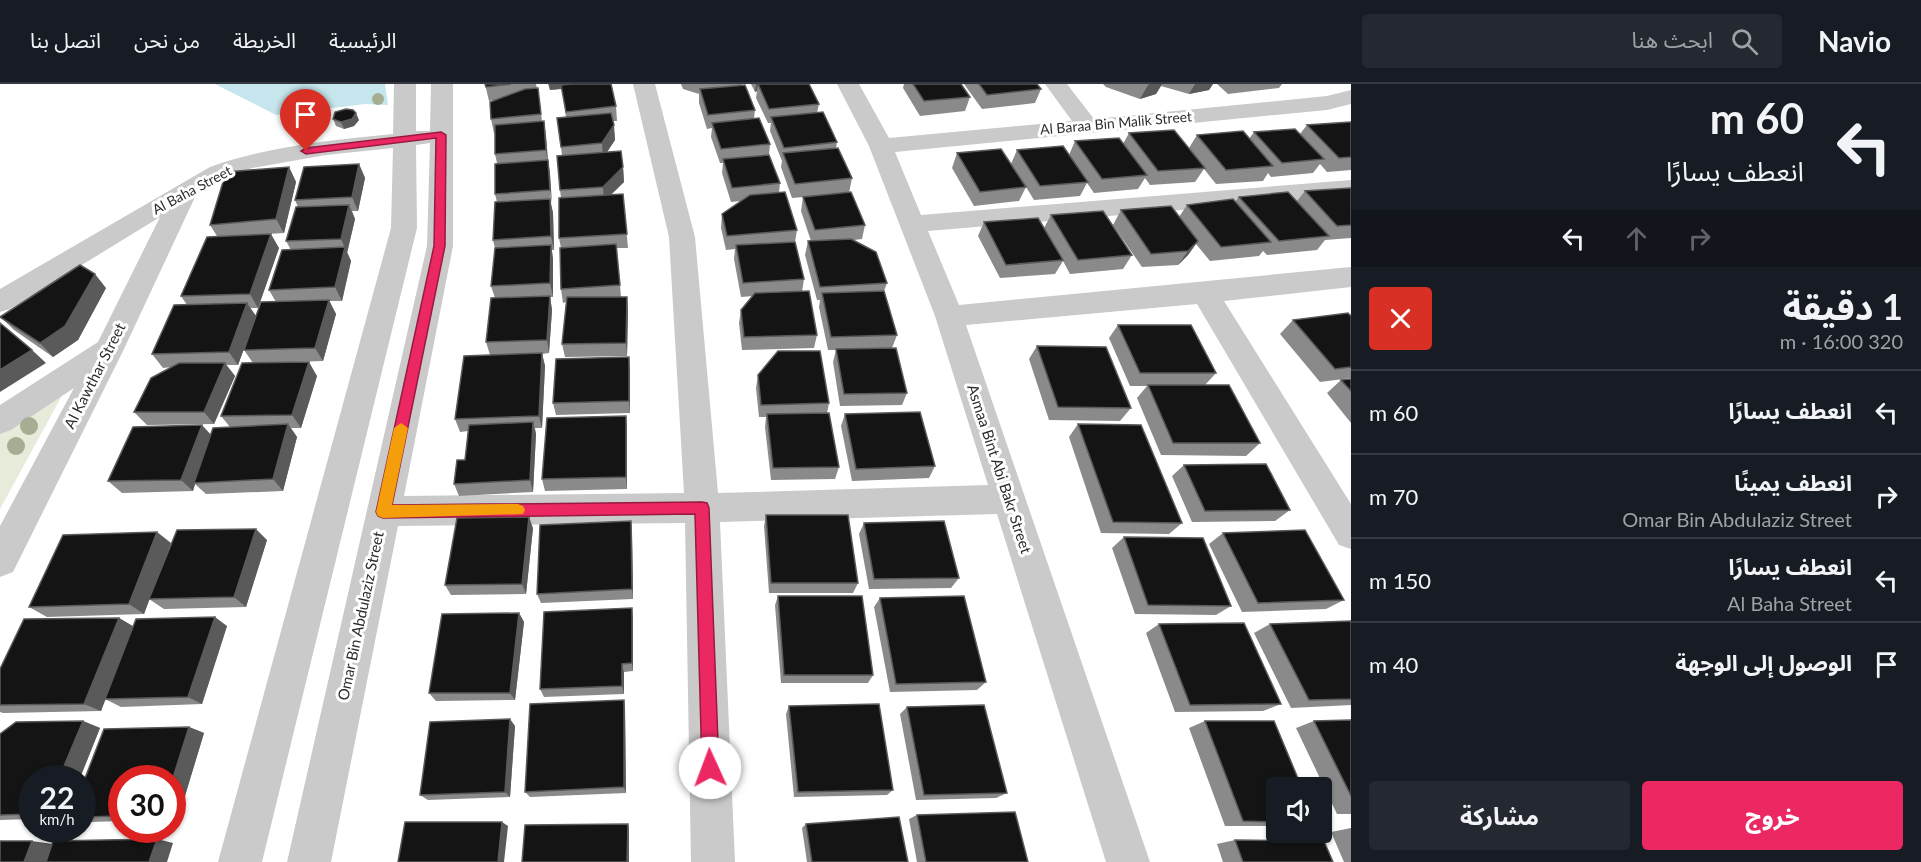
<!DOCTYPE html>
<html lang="ar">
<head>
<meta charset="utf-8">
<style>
	body { margin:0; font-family:Lato,"Noto Sans Arabic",sans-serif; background:#242831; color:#f1f3f6; direction:rtl; height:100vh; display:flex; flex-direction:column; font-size:22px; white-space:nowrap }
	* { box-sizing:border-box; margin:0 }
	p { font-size:20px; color:#9ea1a6 }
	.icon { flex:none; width:33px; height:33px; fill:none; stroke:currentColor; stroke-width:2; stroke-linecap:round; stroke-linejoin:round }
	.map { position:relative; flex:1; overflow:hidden; direction:ltr }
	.details { display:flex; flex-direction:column; background:#171b24; width:570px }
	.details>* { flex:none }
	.guide { background:#171b24; color:#f1f3f6; overflow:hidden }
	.fabs { position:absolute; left:1266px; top:693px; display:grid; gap:12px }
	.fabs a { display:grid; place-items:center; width:66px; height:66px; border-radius:6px; background:#171b24; box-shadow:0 2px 4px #0004; font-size:30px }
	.speed { position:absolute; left:18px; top:681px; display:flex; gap:12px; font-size:30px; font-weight:700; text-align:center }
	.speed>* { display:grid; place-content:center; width:78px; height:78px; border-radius:50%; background:#171b24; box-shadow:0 2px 4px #0004; line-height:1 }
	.speed small { font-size:15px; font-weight:400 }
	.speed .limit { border:9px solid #d22; background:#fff; color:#111 }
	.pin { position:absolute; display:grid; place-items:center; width:51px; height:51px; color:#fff; margin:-62px -26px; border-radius:50% 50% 50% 0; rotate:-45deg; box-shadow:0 0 6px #0007 }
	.pin .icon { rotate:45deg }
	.me { position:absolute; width:66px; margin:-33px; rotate:358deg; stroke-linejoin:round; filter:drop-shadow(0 0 4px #0008) }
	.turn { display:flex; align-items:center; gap:21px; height:126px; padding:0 18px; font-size:27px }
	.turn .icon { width:78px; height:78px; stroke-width:2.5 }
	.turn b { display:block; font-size:42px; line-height:51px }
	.lanes { display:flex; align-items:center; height:57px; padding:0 18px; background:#0003; justify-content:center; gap:30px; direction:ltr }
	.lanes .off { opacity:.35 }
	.round { display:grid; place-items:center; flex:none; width:63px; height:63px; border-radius:6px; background:#242831 }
	.headline { display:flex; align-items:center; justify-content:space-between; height:102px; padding:0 18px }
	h1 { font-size:36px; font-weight:700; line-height:45px }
	.cta { display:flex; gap:12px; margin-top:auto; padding:12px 18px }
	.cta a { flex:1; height:69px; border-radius:6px; background:#ec2863; color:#fff; font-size:24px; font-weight:700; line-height:69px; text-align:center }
	.cta a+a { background:#242831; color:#f1f3f6 }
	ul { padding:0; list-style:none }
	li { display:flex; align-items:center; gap:18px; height:84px; padding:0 18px; border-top:2px solid #363941 }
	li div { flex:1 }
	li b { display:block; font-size:22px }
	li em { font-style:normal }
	header { display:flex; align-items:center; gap:36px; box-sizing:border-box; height:84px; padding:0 30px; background:#171b24; border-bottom:2px solid #363941 }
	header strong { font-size:28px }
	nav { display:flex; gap:33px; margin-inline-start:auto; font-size:21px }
	.search { width:420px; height:54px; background:#242831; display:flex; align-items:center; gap:15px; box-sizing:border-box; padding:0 21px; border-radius:6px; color:#9ea1a6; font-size:22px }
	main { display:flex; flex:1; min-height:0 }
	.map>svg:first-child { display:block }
</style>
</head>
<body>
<header>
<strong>Navio</strong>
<div class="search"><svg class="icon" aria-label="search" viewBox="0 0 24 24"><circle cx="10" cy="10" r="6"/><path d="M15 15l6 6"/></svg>ابحث هنا</div>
<nav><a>الرئيسية</a><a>الخريطة</a><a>من نحن</a><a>اتصل بنا</a></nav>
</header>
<main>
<section class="details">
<div class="guide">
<div class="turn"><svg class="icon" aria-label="left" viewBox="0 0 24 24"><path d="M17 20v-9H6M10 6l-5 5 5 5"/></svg><div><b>60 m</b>انعطف يسارًا</div></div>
<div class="lanes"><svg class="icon" aria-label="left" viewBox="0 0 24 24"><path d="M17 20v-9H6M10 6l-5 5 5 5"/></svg><svg class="icon off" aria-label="ahead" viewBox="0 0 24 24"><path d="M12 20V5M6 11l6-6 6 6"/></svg><svg class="icon off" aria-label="right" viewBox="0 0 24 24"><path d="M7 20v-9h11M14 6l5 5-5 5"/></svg></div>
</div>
<div class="headline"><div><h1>1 دقيقة</h1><p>320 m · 16:00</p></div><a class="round" style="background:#d93025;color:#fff"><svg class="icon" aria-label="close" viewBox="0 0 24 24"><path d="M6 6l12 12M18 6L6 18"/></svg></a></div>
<ul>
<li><svg class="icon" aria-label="left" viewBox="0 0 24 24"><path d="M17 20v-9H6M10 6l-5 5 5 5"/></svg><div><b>انعطف يسارًا</b></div><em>60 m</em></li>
<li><svg class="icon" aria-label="right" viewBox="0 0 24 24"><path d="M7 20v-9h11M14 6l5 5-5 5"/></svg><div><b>انعطف يمينًا</b><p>Omar Bin Abdulaziz Street</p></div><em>70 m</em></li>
<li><svg class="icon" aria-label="left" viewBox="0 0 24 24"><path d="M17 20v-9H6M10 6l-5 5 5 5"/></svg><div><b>انعطف يسارًا</b><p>Al Baha Street</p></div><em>150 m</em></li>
<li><svg class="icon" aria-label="arrive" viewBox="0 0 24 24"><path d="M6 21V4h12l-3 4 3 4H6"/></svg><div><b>الوصول إلى الوجهة</b></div><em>40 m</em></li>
</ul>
<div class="cta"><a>خروج</a><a>مشاركة</a></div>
</section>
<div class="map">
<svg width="1351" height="778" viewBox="0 0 1351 778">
	<rect width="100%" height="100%" fill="#fff"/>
	<!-- green -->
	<path fill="#e7ecda" d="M70,297L0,425V345Z"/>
	<!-- water -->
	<path fill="#c5e6ec" d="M215,0H385L388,21L365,20L276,31Z"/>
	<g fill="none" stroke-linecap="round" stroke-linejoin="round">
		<!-- minor -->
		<path fill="#cacaca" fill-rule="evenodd" d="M394,0H416V47H430L431,0H453V162L404,412L684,409L669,153L633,0H655L695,153L718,409L988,401L935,232L869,62L837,0H859L889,54L1072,37L1045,0H1067L1094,35L1327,12L1351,6V20L1327,26L895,68L921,131L1351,96V112L928,147L959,221L1351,183V203L1224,217L1351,420V465L1339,461L1197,220L966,241L1150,778H1106L997,430L720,438L735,778H691L685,439L398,442L331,778H287L427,162L430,59L416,61L417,144L262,778H218L391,144L393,64L326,71L252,84L228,93L196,111L124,265L13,488L0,493V442L74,304L11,346L0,350V321L98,258L160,133L10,225L0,228V205L210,83C269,62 332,56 393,50Z"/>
	</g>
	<!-- trees -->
	<g fill="#a5ad92">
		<circle cx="378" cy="15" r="6"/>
		<circle cx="29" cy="342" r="9"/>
		<circle cx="16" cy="362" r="9"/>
	</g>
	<!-- wall -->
	<path fill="#8a8a8a" d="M485,0H536L540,18L542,38L544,37L546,52L548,76L550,90L551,120L553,129L554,166H552L553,175V213H550L552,226L549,269L542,270L545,282L542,344H535L536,350L533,408L459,412L454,400L465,376L468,347L460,348L455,335L490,271L486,258L495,214L491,202L495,164L493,156L497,118L495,110L497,79L495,70V49H494L491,35L494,16L489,17Z
		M548,0H611L616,22L617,37H613L615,56L607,68L623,83L624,98L611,111L623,110L628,164H617L621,213H627L628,227L627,272L565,273L562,260L566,218L563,219L561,205V164L559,154L561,114L560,106L562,71L557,34H566L562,5L550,6Z
		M681,0H742L755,26L754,34L770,60L769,71L780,99L779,109L797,146L795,158L804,195L802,208L817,251L814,264L742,266L739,239L741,226L753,212L741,213L734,175L735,165L726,166L721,144L722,130L741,117L731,118L722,89L723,79H720L711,53L712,44L707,45L699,19V10L683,5Z
		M751,0H809L819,20L817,29L837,58L836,64L852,94L849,109L792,114L781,83L782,77L770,47L771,39H768L756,14L757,7L755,8Z
		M904,0H961L970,13L965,27L920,32L903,4Z
		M964,0H1037L1041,5L1035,19L982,25Z
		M1103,0H1213L1209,6L1189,10L1161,2L1156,10L1140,15L1106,3Z
		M1217,0H1282L1279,4L1228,10Z
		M333,35L359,36L354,42L344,45L336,42Z
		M1351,38V86L1327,88L1320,80L1313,89L1271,93L1268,89L1263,97L1216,100L1204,85L1195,98L1150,101L1145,94L1138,105L1094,109L1087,99L1080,112L1034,116L1026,103L1019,117L974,122L952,84L957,69L1011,80L1017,66L1069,71L1075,57L1123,60L1129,49L1189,64L1197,51L1249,55L1254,48L1300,50L1307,41Z
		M359,80L365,94L358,127H352L355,135L347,169L351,177L342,217H329L336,230L323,277L265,279L317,292L301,344H291L297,353L283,407L206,410L195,400L193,407L122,409L108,397L210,351L230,343L221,332L253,279L244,266L276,218L269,206L291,166L286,157L298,123L295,116Z
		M289,83L296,98L284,149L268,150L279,164L258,224H250L256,232L238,281H226L235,292L214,340L147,341L134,328L172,283L163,284L152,270L187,221L181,212L217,152L210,141Z
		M1351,104V154L1325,156L1317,166L1267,171L1263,167L1259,172L1210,177L1196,160L1188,171L1178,181L1142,183L1113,141L1121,126L1179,133L1187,121L1235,118L1239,113L1297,117L1305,107Z
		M803,113L865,141L862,155L854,156L887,199L884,207L897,251L892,264L907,309L902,321L840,322L833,278L836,266H828L819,223L820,216H817L805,171L808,157H811L801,127Z
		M1051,131L1132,171L1123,185L1070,190L1063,177L1055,190L1000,194L978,152L984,138L1044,144Z
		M106,204L78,256L53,273L14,246L0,232Z
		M1351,232V294L1320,298L1280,250L1293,236Z
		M1118,241L1216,289L1205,301L1260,359L1246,372L1161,371L1137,314L1147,302H1130L1109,254Z
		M1037,262L1131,324L1120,337L1049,336L1029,275Z
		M630,286V329L556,331L553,319Z
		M758,291L829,319L827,329L839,383L835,395L771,396L765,343L766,333H759L756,304Z
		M1351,295V339L1327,309L1341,296Z
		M845,330L935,382L929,394L852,397L841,342Z
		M626,332L627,344V405L545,407L542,395Z
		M1078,340L1182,439L1169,450L1101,449L1069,353Z
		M1184,381L1290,426L1275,437L1192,438L1172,392Z
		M766,431L858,499L853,509H769L764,442Z
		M631,437L632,448L633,515L541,519L537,510Z
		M864,439L959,494L951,504L869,505L859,450Z
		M533,444L526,510L451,511L445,501Z
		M1223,449L1344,516L1326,525L1242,528L1209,460Z
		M1124,453L1231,522L1216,531L1135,530L1112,464Z
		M267,456L246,523L164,525L149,515L144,530L47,533L29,523L171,459L149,515Z
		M778,512L873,591L868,599H781L775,521Z
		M880,514L986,598L977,606L890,608L874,523Z
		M519,529L524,538L515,616L436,617L429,609Z
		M119,534L133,542H227L202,620L121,623L105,615L101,627L3,629L0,628V585Z
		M633,534V587L624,588V610L544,613L540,605Z
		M1351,537V621L1291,624L1254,549L1270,540Z
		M1159,540L1281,620L1263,627L1175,628L1146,549Z
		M624,616L625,624L626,709L530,713L525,708Z
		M789,622L893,706L887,711L794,713L786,630Z
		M907,623L1007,709L996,714L916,716L900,630Z
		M1351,636V730H1337L1296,644L1314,637Z
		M83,637L100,644L80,694H32V735L0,736V650Z
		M1205,637L1276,704V742H1225L1189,644Z
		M515,642L510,713L428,716L420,711Z
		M189,643L204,649L178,735H172V694H122V737L90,738L82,736V702Z
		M917,731L1028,778H917L909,735Z
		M806,740L908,778H807L802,744Z
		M1351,744V778H1344L1331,748Z
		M1235,756L1333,778H1223L1217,760Z"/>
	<!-- shaded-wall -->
	<path fill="#5a5a5a" d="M549,0H602L550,6Z
		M756,0H758L757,7L755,8Z
		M1150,0H1162L1156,10L1140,15L1148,1Z
		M1195,0H1213L1209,6L1189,10Z
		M309,17L318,38L317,49L303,51L293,30Z
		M356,29L359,36L354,42L344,45L341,38Z
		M544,37L546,52L548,80L546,66Z
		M614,41L615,56L603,74L602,59Z
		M548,76L550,90L552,120L550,106Z
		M359,80L365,94L358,127L352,113Z
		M289,83L296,98L284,149L276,135Z
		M623,83L624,98L604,117L603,103Z
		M550,115L553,129L554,166L551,152Z
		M349,121L355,135L347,169L341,155Z
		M271,150L279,164L258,224L250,210Z
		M1198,157L1188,171L1178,181L1188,167Z
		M551,161L553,175V213L550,199Z
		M345,163L351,177L342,217L335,203Z
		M95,190L106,204L78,256L53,273L40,259Z
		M550,212L552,226L549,269L547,256Z
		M627,213L628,227L627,272L626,259Z
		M329,216L336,230L323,277L315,264Z
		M247,219L256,232L238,281L229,268Z
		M32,266L46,279L0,308V286Z
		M542,269L545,282L542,344L539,332Z
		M629,273L630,286V329L629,317Z
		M309,278L317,292L301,344L292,331Z
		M225,279L235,292L214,340L204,328Z
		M626,332L627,344V405L626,393Z
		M533,338L536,350L533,408L530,396Z
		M288,340L297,353L283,407L273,395Z
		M202,341L213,353L194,399L195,400L193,407L181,396Z
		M529,433L533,444L526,510L522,500Z
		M631,437L632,448L633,515L632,505Z
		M256,445L267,456L246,523L234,513Z
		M157,448L171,459L144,530L129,520Z
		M632,524L633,534V587L632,579Z
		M519,529L524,538L515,616L510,609Z
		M215,533L227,542L202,620L188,613Z
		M119,534L134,543L101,627L84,620Z
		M622,580L624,588V610L622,602Z
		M624,616L625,624L626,709L624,703Z
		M510,635L515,642L510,713L505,708Z
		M83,637L100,644L80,694H59Z
		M189,643L204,649L178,735L172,733V697Z
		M502,738L508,742L504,778H498Z
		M628,740L629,744V778H627Z
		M157,755L173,759L167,778H149Z
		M32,757L53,760L46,778H24Z"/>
	<!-- building -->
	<path fill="#141414" stroke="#5a5a5a" stroke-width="1.5" d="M485,0H511L486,3Z
		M571,0H611L616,22L566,28L561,1Z
		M758,0H809L819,20L769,25Z
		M913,0H961L970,13L924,17Z
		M979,0H1037L1041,5L987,11Z
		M745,1L755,26L708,31L700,5Z
		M538,4L541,30L491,35L490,18L525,5Z
		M309,17L308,29L293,30L295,19Z
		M346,25L353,26L356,29L352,35L341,38L333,35L335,28Z
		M823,28L837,58L784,64L771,33Z
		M611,29L614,41L602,59L561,63L557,34Z
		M759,34L770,60L721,65L712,39Z
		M544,37L546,66L495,70V41Z
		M1351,38V73L1339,74L1307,41Z
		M1295,45L1324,75L1282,79L1254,48Z
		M1174,46L1205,84L1158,87L1129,49Z
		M1243,47L1273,82L1226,86L1197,51Z
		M1119,54L1147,91L1102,95L1075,57Z
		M1063,62L1088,98L1040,102L1017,66Z
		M838,64L852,94L795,100L783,69Z
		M1001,65L1026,103L980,108L957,69Z
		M621,67L623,83L603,103L560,106L557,72Z
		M769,71L780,99L732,104L723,75Z
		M548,76L550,106L495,110V80Z
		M359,80L352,113L295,116L304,83Z
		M289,83L276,135L210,141L226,88Z
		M1351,104V141L1337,142L1305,107Z
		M785,108L797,146L727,152L722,130L750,111Z
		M851,108L865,141L815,146L803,113Z
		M1288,108L1329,152L1279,157L1239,113Z
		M623,110L627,150L559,154V114Z
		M550,115L551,152L493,156L495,118Z
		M1233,115L1271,158L1221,163L1187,121Z
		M349,121L341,155L286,157L296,123Z
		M1171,122L1198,157L1188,167L1151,170L1121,126Z
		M1103,127L1132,171L1078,176L1051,131Z
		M1038,134L1063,176L1006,181L984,138Z
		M271,150L250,210L181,212L207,153Z
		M851,155L876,168L887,199L820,203L808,157Z
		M795,158L804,195L743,199L736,161Z
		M616,160L620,201L561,205L560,164Z
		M551,161L550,199L491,202L495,164Z
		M345,163L335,203L269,206L282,166Z
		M80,181L95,190L65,242L40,259L0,233Z
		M809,207L817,251L744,253L741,226L755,209Z
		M884,207L897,251L831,253L822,209Z
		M550,212L547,256L486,258L491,214Z
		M567,213H627L626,259L562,260Z
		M329,216L315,264L244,266L261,218Z
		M247,219L229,268L152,270L174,221Z
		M1348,229L1351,232V283L1335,285L1293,236Z
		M0,239L32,266L0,286Z
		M1118,241H1191L1216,289H1140Z
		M1037,262L1106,263L1131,324L1058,323Z
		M896,264L907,309L844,310L836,265Z
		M778,267H820L829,319L761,321L758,291Z
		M542,269L539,332L455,335L464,272Z
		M629,273V317L553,319L556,275Z
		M309,278L292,331L221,332L242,279Z
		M179,279H225L204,328H134L151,294Z
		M1351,295V307L1341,296Z
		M1148,301H1229L1260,359H1173Z
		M920,328L935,382L856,385L845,330Z
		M829,329L839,383L773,384L767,330Z
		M626,332V393L542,395L547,334Z
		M533,338L530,396L454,400L457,376H465L469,341Z
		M288,340L273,395L194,399L213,344Z
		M1078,340L1141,341L1182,439L1113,438Z
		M202,341L181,396L108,397L133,343Z
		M1266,380L1290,426L1205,427L1184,381Z
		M766,431H848L858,499H771Z
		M529,433L522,500L445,501L457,434Z
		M631,437L632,505L537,510L540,441Z
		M944,437L959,494L874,495L864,439Z
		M256,445L234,513L149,515L177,446Z
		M1305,446L1344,516L1258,519L1223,449Z
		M157,448L129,520L29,523L63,451Z
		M1124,453L1203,454L1231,522L1148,521Z
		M778,512H862L873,591H784Z
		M964,512L986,598L896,600L880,514Z
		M632,524V579L622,580V602L540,605L544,528Z
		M519,529L510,609H429L442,530Z
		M215,533L188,613L105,615L136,535Z
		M119,534L84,620L0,621V585L24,535Z
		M1351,537V615L1309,616L1270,540Z
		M1244,539L1281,620L1190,621L1159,540Z
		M624,616V703L525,708L530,620Z
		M879,620L893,706L798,708L789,622Z
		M984,621L1007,709L924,711L907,623Z
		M510,635L505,708L420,711L430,638Z
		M1351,636V712L1314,637Z
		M83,637L59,694H32V730L0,731V650L16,638Z
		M1205,637H1274L1302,704H1276V738L1243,737Z
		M189,643L172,697V694H122V732L82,733V702L104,645Z
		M1015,728L1028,778H926L917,731Z
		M899,733L908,778H812L806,740Z
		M405,738H502L498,778H398Z
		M628,740L627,778H522L525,741Z
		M157,755L149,778H46L53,757Z
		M1235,756L1324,757L1333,778H1243Z
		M0,757H32L24,778H0Z"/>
	<!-- route -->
	<path fill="#ec2863" stroke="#991a40" stroke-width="1.5" d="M441,48L446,51L445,162L392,421L702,418L707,419L709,424L719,684L716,690L710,692L704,690L702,684L695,430L383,434L378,432L376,428L434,162L436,54L306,70L301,67L306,64Z"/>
	<!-- slow -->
	<path fill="#f59e0b" d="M401,339L408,344L392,421L518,420L523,422L525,426L523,430L383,434L378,432L376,428L394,344Z"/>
	<g text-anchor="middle" stroke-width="6" stroke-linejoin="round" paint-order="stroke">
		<!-- far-street labels -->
		<g font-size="14" fill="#2d2d2d" stroke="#fff">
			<text transform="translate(1116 39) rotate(-5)" y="5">Al Baraa Bin Malik Street</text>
			<text transform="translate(192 106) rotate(-28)" y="5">Al Baha Street</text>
		</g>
		<!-- street labels -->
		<g font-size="15" fill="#2d2d2d" stroke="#fff">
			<text transform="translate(95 292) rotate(-63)" y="5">Al Kawthar Street</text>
			<text transform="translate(999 385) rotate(72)" y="5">Asmaa Bint Abi Bakr Street</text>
			<text transform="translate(361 532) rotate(-78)" y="5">Omar Bin Abdulaziz Street</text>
		</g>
	</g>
</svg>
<div class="fabs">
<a><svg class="icon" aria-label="sound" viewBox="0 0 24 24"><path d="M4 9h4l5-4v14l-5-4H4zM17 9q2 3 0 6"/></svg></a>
</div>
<div class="speed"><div>22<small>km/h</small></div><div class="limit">30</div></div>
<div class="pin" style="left:306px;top:67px;background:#d93025"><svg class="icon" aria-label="arrive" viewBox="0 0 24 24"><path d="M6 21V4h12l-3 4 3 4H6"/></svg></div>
<svg class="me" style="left:710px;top:684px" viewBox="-20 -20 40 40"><circle r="19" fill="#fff"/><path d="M0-13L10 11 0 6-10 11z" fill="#ec2863"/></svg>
</div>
</main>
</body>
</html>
